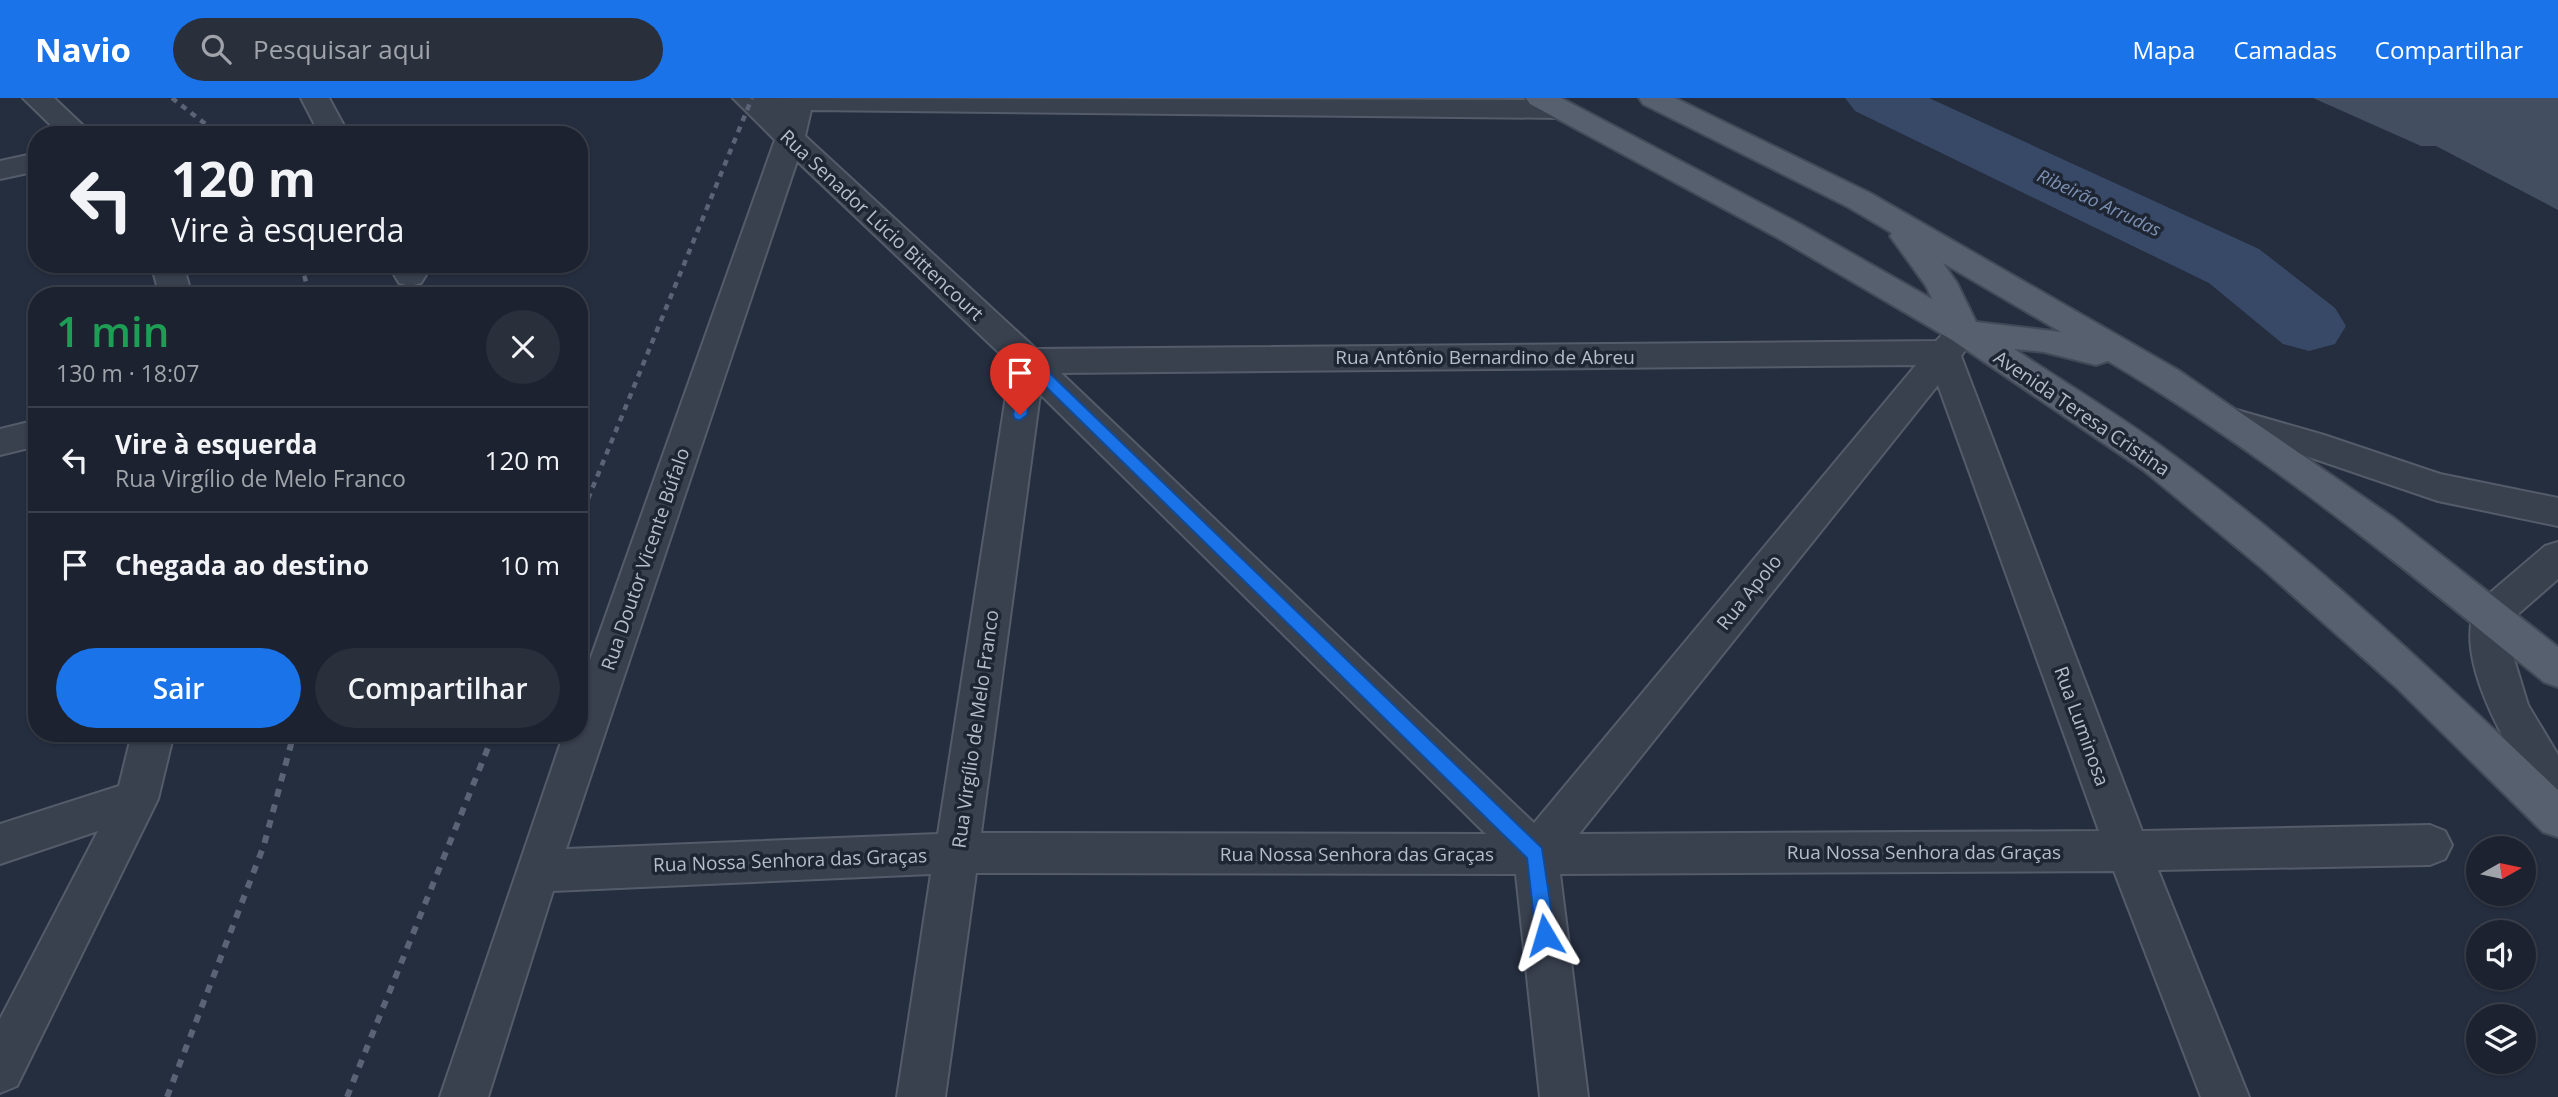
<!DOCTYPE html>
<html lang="pt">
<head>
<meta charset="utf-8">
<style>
	body { margin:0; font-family:"Open Sans",sans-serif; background:#292f3b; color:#f1f3f6; height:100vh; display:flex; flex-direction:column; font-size:26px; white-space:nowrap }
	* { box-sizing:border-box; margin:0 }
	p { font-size:23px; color:#a0a4aa }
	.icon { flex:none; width:38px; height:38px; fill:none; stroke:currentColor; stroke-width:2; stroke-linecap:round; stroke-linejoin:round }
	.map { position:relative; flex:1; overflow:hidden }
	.side { position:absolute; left:28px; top:189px; width:560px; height:455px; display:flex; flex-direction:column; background:#1c222f; border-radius:28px; box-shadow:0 2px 5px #0004,0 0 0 2px #3a3f4b }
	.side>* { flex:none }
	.hud { position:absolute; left:28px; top:28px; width:560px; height:147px; border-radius:28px; box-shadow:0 2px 5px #0004,0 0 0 2px #3a3f4b; background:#1c222f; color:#f1f3f6; overflow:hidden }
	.needle { width:46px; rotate:81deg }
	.controls { position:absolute; left:2466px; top:738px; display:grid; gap:14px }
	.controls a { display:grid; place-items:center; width:70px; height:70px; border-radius:50%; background:#1c222f; box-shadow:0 2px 5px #0004,0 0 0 2px #3a3f4b; font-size:35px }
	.pin { position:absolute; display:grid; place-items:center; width:60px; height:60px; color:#fff; margin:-72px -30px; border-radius:50% 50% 50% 0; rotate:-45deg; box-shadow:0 0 7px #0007 }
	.pin .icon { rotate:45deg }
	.me { position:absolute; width:77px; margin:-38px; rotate:353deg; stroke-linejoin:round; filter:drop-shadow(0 0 5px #0008) }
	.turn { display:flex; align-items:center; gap:24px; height:147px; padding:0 28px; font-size:32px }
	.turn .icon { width:91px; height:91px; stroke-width:2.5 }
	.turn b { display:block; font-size:49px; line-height:60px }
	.round { display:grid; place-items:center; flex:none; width:74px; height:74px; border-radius:37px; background:#292f3b }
	.head { display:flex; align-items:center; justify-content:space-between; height:119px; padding:0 28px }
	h1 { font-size:42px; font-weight:600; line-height:52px; color:#1e9e55 }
	.primary-button { display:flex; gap:14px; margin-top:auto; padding:14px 28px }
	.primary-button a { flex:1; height:80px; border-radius:42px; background:#1a73e8; color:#fff; font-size:28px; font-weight:600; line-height:80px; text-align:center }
	.primary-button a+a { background:#292f3b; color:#f1f3f6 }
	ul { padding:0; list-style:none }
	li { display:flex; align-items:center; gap:21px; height:105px; padding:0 28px; border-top:2px solid #3a3f4b }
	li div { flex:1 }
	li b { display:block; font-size:26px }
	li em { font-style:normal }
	header { display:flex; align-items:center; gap:42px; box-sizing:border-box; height:98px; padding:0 35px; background:#1a73e8; color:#fff }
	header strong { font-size:33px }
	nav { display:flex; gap:38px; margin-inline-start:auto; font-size:24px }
	.search { width:490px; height:63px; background:#292f3b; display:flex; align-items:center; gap:18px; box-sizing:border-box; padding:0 24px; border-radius:38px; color:#a0a4aa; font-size:26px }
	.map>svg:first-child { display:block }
</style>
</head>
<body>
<header>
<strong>Navio</strong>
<div class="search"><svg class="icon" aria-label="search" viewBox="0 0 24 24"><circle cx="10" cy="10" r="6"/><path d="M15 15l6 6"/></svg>Pesquisar aqui</div>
<nav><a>Mapa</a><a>Camadas</a><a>Compartilhar</a></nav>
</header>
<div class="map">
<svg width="2558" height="999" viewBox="0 0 2558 999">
	<rect width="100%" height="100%" fill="#252e3f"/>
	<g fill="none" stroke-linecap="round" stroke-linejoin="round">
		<!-- river -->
		<path fill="#384967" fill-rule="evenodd" d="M1845,0H1929L2259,151L2335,210L2346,228L2335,246L2309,253L2283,246L2209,185L1855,13Z"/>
	</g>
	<!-- building -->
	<path fill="#444e61" d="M2313,0H2558V112L2436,48H2421Z"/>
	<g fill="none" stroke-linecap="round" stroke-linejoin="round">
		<!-- minor casing -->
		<g stroke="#545c6a" stroke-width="4">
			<path id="minor" d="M23,0H54L93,37H61Z
				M301,0H329L349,37H320Z
				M733,0L1560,2L1570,5L1574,11L1570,17L1560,20L811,12L805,38L1036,251L1936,243C1946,232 1953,231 1967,235L1972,243L1961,258L2142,733L2430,727L2445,733L2452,747L2445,761L2430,767L2158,772L2249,999H2201L2114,773L1560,776L1588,999H1540L1516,776L976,775L945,999H897L931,776L553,793L488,999H440L564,635H579V593L775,42ZM797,63L1011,266L938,736L566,751ZM1916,267L1534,725L1061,275ZM1938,287L2099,733L1579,736ZM1040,296L1486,736L981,735Z
				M37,55V73L0,81V63Z
				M151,166H183L192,198H160Z
				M388,166H420L426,177L421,185L410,188L399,185Z
				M2230,310L2324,337L2440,376L2558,400V428L2438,403L2303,357L2218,332L2213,323L2218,314Z
				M37,322V348L0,357V331Z
				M2558,444V481L2510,523V548L2528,607L2558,657V714L2543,708C2515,660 2449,562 2477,506L2545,448Z
				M132,635H174L158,701L17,988L0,995V921L98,733L0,766V726L119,688Z"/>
		</g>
		<!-- major casing -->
		<g stroke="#424a58" stroke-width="4">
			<path id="major" d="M1526,0H1561L1800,126L1932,201L1926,188L1890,138L1892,135L1848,109L1643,6L1639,0H1675L1870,95L2178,272L2394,420L2558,549V589L2544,584C2404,470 2264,355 2108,263L2096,267L2044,254L2014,251C2065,285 2119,317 2169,354C2308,455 2434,574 2558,692V739L2543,734L2397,590L2264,472L2143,372L1952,242L1778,140L1530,6ZM1943,165L2061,234L1976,224L1957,185Z"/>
		</g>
		<!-- minor -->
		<use href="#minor" fill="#39414f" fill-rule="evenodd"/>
		<!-- major -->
		<use href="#major" fill="#57606f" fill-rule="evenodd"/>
		<!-- rail-far1 -->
		<path stroke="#5b6476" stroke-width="4.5" stroke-dasharray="6 6" stroke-linecap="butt" d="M172,0L208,28L214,37
			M301,166L310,198
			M579,423L752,0"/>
		<!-- rail -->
		<path stroke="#5b6476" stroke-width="6" stroke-dasharray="8 8" stroke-linecap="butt" d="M167,999L264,747L294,635
			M347,999L494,635"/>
	</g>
	<!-- route -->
	<path fill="#1a73e8" stroke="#114b97" stroke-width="2" d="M1028,258L1033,259L1542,750L1555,837L1552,843L1545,846L1539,843L1536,837L1527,760L1033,276L1027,317L1020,322L1015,321L1013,317L1021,262Z"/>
	<g text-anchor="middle" stroke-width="7" stroke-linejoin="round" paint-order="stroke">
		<!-- far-water labels -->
		<g font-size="18" font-style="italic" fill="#7c90b2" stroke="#1e2634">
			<text transform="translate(2099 105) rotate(25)" y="6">Ribeirão Arrudas</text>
		</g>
		<!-- street labels -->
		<g font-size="19" fill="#b5bcca" stroke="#1e2634">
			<text transform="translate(882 127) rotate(43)" y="7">Rua Senador Lúcio Bittencourt</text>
			<text x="1485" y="266">Rua Antônio Bernardino de Abreu</text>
			<text transform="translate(2082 315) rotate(34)" y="7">Avenida Teresa Cristina</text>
			<text transform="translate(645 461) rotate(-71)" y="7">Rua Doutor Vicente Búfalo</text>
			<text transform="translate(1749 494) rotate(-51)" y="7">Rua Apolo</text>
			<text transform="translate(2082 628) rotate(70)" y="7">Rua Luminosa</text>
			<text transform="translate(975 631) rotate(-82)" y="7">Rua Virgílio de Melo Franco</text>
			<text x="1924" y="761">Rua Nossa Senhora das Graças</text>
			<text x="1357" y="763">Rua Nossa Senhora das Graças</text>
			<text transform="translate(790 762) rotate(-2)" y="7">Rua Nossa Senhora das Graças</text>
		</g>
	</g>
</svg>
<div class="controls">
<a><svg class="needle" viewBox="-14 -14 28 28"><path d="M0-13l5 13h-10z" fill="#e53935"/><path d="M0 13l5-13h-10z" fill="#a0a4aa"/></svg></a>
<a><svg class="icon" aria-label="sound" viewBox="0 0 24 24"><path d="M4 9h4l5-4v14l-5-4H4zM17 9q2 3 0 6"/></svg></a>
<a><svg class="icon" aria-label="layers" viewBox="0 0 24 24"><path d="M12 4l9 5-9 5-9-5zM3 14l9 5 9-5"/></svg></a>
</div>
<div class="pin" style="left:1020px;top:317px;background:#d93025"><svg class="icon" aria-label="arrive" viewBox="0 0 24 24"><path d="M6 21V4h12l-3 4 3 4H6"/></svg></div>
<svg class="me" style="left:1545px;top:837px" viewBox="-20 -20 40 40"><path d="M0-17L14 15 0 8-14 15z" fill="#1a73e8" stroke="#fff" stroke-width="4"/></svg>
<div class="hud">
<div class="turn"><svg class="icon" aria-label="left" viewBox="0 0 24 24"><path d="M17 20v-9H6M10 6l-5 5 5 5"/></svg><div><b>120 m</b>Vire à esquerda</div></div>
</div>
<section class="side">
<div class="head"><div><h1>1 min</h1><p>130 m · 18:07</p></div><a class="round"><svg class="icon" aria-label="close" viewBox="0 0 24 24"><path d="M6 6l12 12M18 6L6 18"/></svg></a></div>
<ul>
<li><svg class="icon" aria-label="left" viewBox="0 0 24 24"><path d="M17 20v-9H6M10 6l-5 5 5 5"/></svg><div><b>Vire à esquerda</b><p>Rua Virgílio de Melo Franco</p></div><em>120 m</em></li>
<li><svg class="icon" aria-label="arrive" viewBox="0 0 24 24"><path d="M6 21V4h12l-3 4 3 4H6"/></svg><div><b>Chegada ao destino</b></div><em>10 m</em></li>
</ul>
<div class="primary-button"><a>Sair</a><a>Compartilhar</a></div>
</section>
</div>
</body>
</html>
